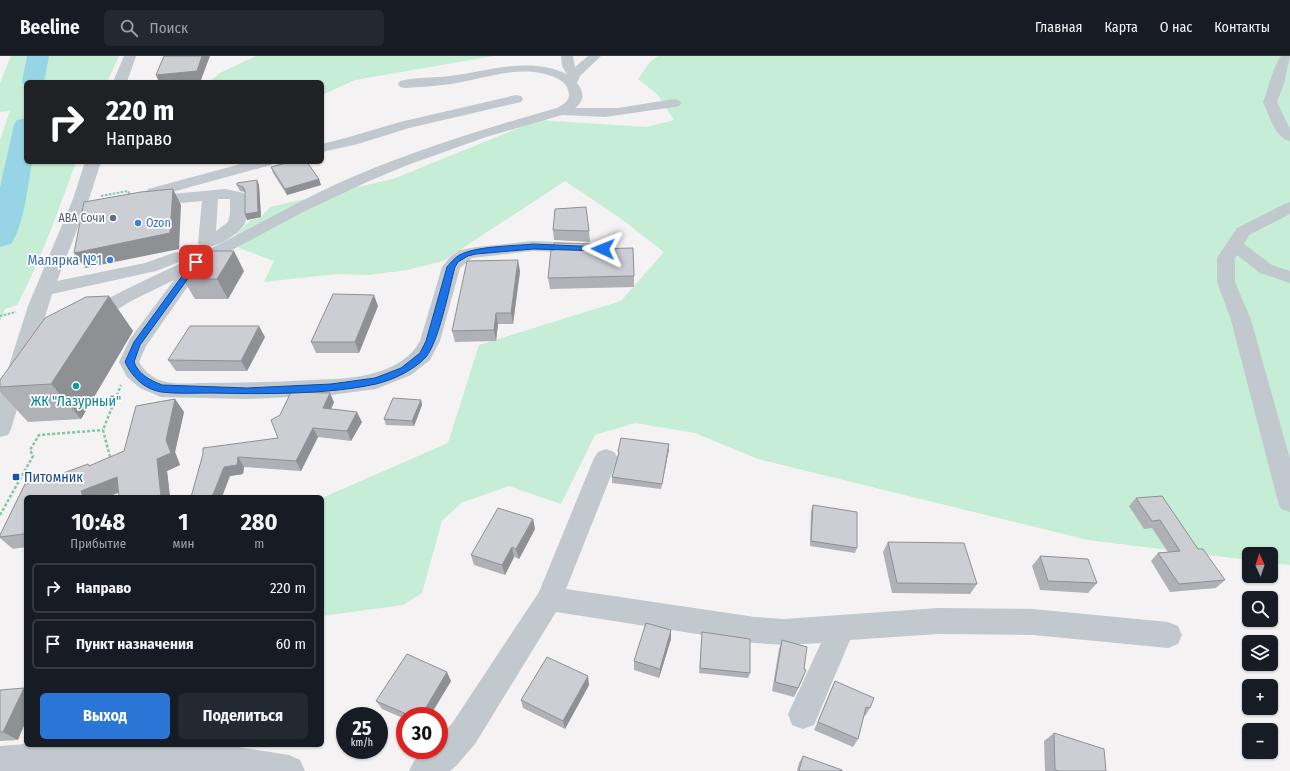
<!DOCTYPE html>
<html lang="ru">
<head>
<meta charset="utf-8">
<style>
	body { margin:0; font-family:"Fira Sans Condensed",sans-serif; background:#242831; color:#f1f3f6; height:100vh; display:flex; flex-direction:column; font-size:15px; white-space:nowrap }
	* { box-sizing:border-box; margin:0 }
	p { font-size:13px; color:#9ea1a6 }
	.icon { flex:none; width:22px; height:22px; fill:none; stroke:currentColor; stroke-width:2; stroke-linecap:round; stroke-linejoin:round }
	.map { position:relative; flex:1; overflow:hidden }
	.panel { position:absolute; left:24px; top:439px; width:300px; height:252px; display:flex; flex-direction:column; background:#171b24; border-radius:6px; box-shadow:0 1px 3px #0004 }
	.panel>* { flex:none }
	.guide { position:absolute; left:24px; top:24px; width:300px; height:84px; border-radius:6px; box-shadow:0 1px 3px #0004; background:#202124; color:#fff; overflow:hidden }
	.needle { width:26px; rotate:357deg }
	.tools { position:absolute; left:1242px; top:491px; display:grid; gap:8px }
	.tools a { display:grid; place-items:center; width:36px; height:36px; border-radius:6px; background:#171b24; box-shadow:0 1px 3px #0004; font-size:20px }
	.speed { position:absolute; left:336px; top:651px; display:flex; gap:8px; font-size:20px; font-weight:700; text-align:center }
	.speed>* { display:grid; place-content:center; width:52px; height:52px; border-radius:50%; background:#171b24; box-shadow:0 1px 3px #0004; line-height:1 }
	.speed small { font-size:10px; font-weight:400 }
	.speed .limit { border:6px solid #d22; background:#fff; color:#111 }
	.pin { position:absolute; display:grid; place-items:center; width:34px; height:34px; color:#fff; margin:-17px; border-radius:8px; box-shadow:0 2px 6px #0006 }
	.me { position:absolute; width:44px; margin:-22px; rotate:272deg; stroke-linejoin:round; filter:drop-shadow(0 0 3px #0008) }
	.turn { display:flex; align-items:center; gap:14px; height:84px; padding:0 16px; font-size:18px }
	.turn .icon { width:52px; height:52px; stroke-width:2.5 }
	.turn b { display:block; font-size:28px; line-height:34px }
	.eta { display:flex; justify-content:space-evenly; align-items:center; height:68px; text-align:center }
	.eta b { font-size:24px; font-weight:700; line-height:28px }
	.cta { display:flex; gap:8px; margin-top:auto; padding:8px 16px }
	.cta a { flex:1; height:46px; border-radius:6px; background:#2a76d6; color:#fff; font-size:16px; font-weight:700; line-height:46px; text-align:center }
	.cta a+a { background:#242831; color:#f1f3f6 }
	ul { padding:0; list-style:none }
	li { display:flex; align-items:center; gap:12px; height:50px; margin:0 8px 6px; padding:0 8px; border:2px solid #363941; border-radius:6px }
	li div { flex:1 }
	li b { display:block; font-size:15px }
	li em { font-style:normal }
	header { display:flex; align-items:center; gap:24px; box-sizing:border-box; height:56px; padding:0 20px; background:#171b24; border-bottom:1px solid #363941 }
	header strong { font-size:19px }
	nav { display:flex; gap:22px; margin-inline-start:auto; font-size:14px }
	.search { width:280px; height:36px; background:#242831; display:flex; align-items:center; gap:10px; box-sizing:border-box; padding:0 14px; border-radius:6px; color:#9ea1a6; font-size:15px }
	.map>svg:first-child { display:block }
</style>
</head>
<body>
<header>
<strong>Beeline</strong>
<div class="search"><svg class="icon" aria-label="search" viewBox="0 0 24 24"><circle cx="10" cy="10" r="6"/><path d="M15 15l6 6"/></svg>Поиск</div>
<nav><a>Главная</a><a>Карта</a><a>О нас</a><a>Контакты</a></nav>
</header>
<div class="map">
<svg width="1290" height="715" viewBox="0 0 1290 715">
	<rect width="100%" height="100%" fill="#f4f2f2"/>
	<!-- green -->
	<path fill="#c6edd5" d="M11,0H119L107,26H26V106H76C58,155 41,204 17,249L5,253L0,266V84L10,55L0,56V27Z
		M256,0H494L355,24L322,39V26H209L220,17Z
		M658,0H1290V509L1271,507V498H1249V504L1088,484L758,403L695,377L635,367L595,379L561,448L509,430L461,447L442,465L422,537L403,549L322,560V442L448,387L479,289L621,245L664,196L620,162L565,125L443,205L407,214L369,219L337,218L264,226L274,205L239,192L236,178L251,164L261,161L270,151L393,123L538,64L647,71L674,64L657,38L638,23L650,6Z"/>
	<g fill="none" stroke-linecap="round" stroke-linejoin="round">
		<!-- river -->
		<path fill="#97d5e6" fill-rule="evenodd" d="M27,0H49L44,26H26V31L22,26Z
			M26,62V106H32C28,129 24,169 11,188L0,191V131L14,69L17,64Z"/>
		<!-- path-far1 -->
		<path stroke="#80c8a4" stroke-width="2" stroke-dasharray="2.5 1.5" stroke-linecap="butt" d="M101,140L128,135L131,141
			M0,260L16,256"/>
		<!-- path -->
		<path stroke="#80c8a4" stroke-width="2.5" stroke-dasharray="3 2" stroke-linecap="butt" d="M110,401L103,374L121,329
			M0,459L33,400L30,394L39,379L103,374"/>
		<!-- minor -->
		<path fill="#c1c9cf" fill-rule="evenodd" d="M124,0H136L127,26H113Z
			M561,0H573L575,11L588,0H601L580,20L577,27C584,35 585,45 575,52H618L674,43L679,44L681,47L679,50L674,51L605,61L562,59L486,81L405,110L367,126L303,156L202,210L146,290L139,306C144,315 153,322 162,325C175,329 192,327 205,327C240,327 275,326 311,324C330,323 356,323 374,317C393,312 411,302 420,285L442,211L450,201L460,194L476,191L533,185L603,188L609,189L612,193L609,197L603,198L533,195L472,202L460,212L440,285L430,304L411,319L376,333L331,339L247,343L161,341L140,332L127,321L119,306L130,283L174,224L133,244L95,267L88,268L81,267L78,262L81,257C122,234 165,215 208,194C258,169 305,141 357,119C422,92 489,71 557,52C564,48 572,44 568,34C567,29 562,25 558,23C525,6 485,23 451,28C436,30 420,31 405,32L400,31L398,28L400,25C416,21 433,22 450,20C489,15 529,0 567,18L562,10Z
			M1281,0H1290L1284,28L1277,46L1290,73V85C1275,82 1269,59 1263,46C1269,31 1272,13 1281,0Z
			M516,39L521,40L523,43L521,46L409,72L358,88L322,96V88L349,81L400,66Z
			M85,106H101L89,143L57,225L145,207L176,196L182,197L185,201L182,205L156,215L52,238L11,373L8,379L0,381V338L28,250L73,143Z
			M248,106H274L271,109L161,139L225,133L244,137C246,140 246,144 246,148C247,154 247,161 245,167C239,179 214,194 201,191L198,187L202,145L148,150L142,148L140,145L142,142L150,140L146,136L148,133ZM218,143H230V158L228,166L216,175Z
			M1290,146V158L1249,179L1244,188L1272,209L1290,215V227L1260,217L1237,199L1235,202V226L1251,264L1290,403V456L1281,453L1278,446L1231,264L1217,226V202L1237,172L1284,148Z
			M606,393L614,396L618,402L566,533L755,561L784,563L938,552L1033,553L1168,566L1178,570L1182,579L1178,588L1168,592L1033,579L938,578L850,584L814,669L803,673L792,669L788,658L821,587L784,589L755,587L556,556L475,688L456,710L450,715H409C416,699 422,694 439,694V682L453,666L539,536L594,402L598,396Z
			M26,688L225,689L289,699L300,704L305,715H0V690Z"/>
	</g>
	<!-- wall -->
	<path fill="#afb1b6" d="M271,111L319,123L321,129L287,139L273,117Z
		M257,124L259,129L261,161L247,164L245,158V136L240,135L237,129Z
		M553,174L589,175L590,186L554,184Z
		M244,215L228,243H195L183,223Z
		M520,215L513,268H498L496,285L455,286L452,275Z
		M634,220V231L550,233L548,222Z
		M109,240L133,275L81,363L28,366L0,336V324Z
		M378,250L359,297H316L311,286Z
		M265,281L247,315H176L168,304Z
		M175,343L184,356L175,396L180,409L167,415L170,441H119L118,437L107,441H26V491L13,493L0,482V479L25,428L42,425L88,408L90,410L124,395L136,350Z
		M421,344L422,349L414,370L386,369L384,363Z
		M334,346L331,353L362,366L351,385L318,381L301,415L244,411L243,418L230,420L203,398L278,382Z
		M669,393L661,433L612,427V421L618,399V395Z
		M1136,442L1198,493L1225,524L1216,532L1170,536L1151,505L1158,497L1168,496L1152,472L1144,473L1129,450Z
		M813,449L857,492L855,497L810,490L811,455Z
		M533,463L535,473L519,503L514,501L505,519L474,509L471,499Z
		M888,486L977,528L970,538L892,537L883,496Z
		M1040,500L1097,527L1088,537L1040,534L1032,510Z
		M671,574V583L659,622L634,614V605Z
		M702,576L750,617L748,622L699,617Z
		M782,584L804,613L803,622L794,641L772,635L779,593Z
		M451,625L430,660H405V663L382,653L376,645Z
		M835,625L870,652L865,660H864L858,683L853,691L814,674Z
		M589,629L565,673L523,652L521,644Z
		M0,634L18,684L0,685Z
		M1054,677L1106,715H1045L1044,685Z
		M803,700L842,715H797L799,707Z"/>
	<!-- shaded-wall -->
	<path fill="#8f9094" d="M202,0H210L201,24L183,26H159L156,19Z
		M319,123L321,129L287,139L285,133Z
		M257,124L259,129L261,161L247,164L245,158Z
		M173,133L181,149L179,193L85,212L74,197Z
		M234,195L244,215L228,243L217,223Z
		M518,204L520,215L513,268L511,257Z
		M374,239L378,250L359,297L355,286Z
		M109,240L133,275L81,363L51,328Z
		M496,257L498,268L496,285L494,274Z
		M259,270L265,281L247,315L241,305Z
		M330,337L334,346L327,362L323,352Z
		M175,343L184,356L175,396L180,409L167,415L170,441H161L157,403L166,384Z
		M421,344L422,349L414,370L412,365Z
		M357,356L362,366L351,385L347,375Z
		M313,372L318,381L301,415L296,405Z
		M669,388V393L661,433L662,428Z
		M238,401L244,411L243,418L230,420L222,441H212L224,411Z
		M117,421L128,433L107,441H83L81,435Z
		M533,463L535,473L519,503L516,493Z
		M26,472V480L24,478Z
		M512,491L514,501L505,519L502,509Z
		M671,574V583L659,622L660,613Z
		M806,614L803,622L794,641Z
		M447,616L451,625L430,660H421Z
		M588,620L589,629L565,673L563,665Z
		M24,632L26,634V665L18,684L3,676Z"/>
	<!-- building -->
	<path fill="#ccced4" stroke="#8f9094" d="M164,0H202L197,15L156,19Z
		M290,106H307L319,123L285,133L271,111Z
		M257,124L258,156L245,158V135L243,131L237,129V127Z
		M173,133L170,177L74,197L84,146L141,136Z
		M586,151L589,175L553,174L555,153Z
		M554,187L591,188L592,193L633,192L634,220L548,222L551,194H555Z
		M201,195H234L217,223H183Z
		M518,204L511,257H496L494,274L452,275L467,205Z
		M333,238L374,239L355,286H311Z
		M109,240L51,328L0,331V324L45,262L86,241Z
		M190,270H259L241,305L168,304Z
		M291,336L330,337L323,352L357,356L347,375L313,372L296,405L238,401L237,409L224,411L212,441H191L203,398V392L278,382L271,364L280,359Z
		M393,342L421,344L412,365L384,363Z
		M175,343L166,384L171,397L157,403L161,441H119L117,421L81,435L83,441H42L41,439L40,441H26V472L24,478L0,481V479L25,428L42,425L88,408L89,410L124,395L136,350Z
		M621,382L669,388L662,428L612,421L619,397L618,395Z
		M1162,440L1198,493H1203L1225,524L1179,528L1158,497L1180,495L1160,464L1152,465L1136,442Z
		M813,449L857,456V492L811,485Z
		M498,452L533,463L516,493L512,491L502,509L471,499Z
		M888,486L964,487L977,528L897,527Z
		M1040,500L1088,503L1097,527L1048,525Z
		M646,567L671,574L660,613L634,605Z
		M702,576L750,583V617L700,612Z
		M782,584L807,591L804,613L806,614L798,632L775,626Z
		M407,598L447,616L421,660H411L376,645Z
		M547,601L588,620L563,665L521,644Z
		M835,625L874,642L870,652L866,651L858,683L818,666Z
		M24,632L3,676H0V634Z
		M1054,677L1104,693L1106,715H1059L1055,714Z
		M803,700L842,714V715H799Z"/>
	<!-- route -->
	<path fill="#1a73e8" stroke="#114b97" d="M533,188L603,191L607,193L603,195L533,193L476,198L468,200L458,206L455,211C449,233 439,285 426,301C414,314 393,324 376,328C326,339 261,338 210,337C194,337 176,338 161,336C144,333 132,321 125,306L134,286L193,205L196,204L200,206L140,289L134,306C139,319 150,324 162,329L247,332L331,328L375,322L401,312L420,297L426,285L447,211C452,205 456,200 464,197C481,190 514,190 533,188Z"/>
	<!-- markers -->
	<circle fill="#5c6f8a" stroke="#fff" stroke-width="1.5" cx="113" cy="162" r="4"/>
	<g fill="#3f7fe0" stroke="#fff" stroke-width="1.5">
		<circle cx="138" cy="167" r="4"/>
		<circle cx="110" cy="204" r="4"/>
	</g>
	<circle fill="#0f9aa8" stroke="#fff" stroke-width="1.5" cx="76" cy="330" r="4"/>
	<rect fill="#1a4fb4" stroke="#fff" stroke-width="1.5" x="12" y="417" width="8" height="8" rx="2"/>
	<g text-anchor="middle" stroke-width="3.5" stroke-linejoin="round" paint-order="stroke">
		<!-- far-service labels -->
		<g font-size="12" fill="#4e5e75" stroke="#fff" text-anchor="end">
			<text x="105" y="166">АВА Сочи</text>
		</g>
		<!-- far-shop labels -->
		<g font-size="12" fill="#366cbe" stroke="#fff" text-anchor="start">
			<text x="146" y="171">Ozon</text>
		</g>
		<!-- shop labels -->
		<g font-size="14" fill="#366cbe" stroke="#fff" text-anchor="end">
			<text x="102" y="209">Малярка №1</text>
		</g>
		<!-- culture labels -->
		<g font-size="14" fill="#0d838f" stroke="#fff">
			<text x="76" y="350">ЖК "Лазурный"</text>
		</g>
		<!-- transit labels -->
		<g font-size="14" fill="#164399" stroke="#fff" text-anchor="start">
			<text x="24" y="426">Питомник</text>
		</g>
	</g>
</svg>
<div class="tools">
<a><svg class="needle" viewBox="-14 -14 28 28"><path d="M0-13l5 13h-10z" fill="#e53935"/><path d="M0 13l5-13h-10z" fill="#9ea1a6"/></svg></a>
<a><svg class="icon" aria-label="search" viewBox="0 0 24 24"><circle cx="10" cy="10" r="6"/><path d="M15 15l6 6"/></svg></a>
<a><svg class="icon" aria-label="layers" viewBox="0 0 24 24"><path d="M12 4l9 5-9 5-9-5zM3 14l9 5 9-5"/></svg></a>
<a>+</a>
<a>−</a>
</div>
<div class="speed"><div>25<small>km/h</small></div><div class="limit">30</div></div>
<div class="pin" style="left:196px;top:206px;background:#d93025"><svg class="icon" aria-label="arrive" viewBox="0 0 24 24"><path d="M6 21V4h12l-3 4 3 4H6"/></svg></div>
<svg class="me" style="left:603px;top:193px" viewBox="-20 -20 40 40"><path d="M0-17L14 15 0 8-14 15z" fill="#1a73e8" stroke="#fff" stroke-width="4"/></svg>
<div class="guide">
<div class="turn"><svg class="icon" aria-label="right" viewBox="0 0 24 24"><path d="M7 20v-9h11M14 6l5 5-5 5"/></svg><div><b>220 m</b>Направо</div></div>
</div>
<section class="panel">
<div class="eta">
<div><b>10:48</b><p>Прибытие</p></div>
<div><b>1</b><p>мин</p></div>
<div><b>280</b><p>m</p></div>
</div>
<ul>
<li><svg class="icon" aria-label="right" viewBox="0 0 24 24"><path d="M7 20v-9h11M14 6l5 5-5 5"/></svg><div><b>Направо</b></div><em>220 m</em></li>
<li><svg class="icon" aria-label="arrive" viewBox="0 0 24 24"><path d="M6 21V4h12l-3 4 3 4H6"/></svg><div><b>Пункт назначения</b></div><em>60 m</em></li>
</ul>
<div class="cta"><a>Выход</a><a>Поделиться</a></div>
</section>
</div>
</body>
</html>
